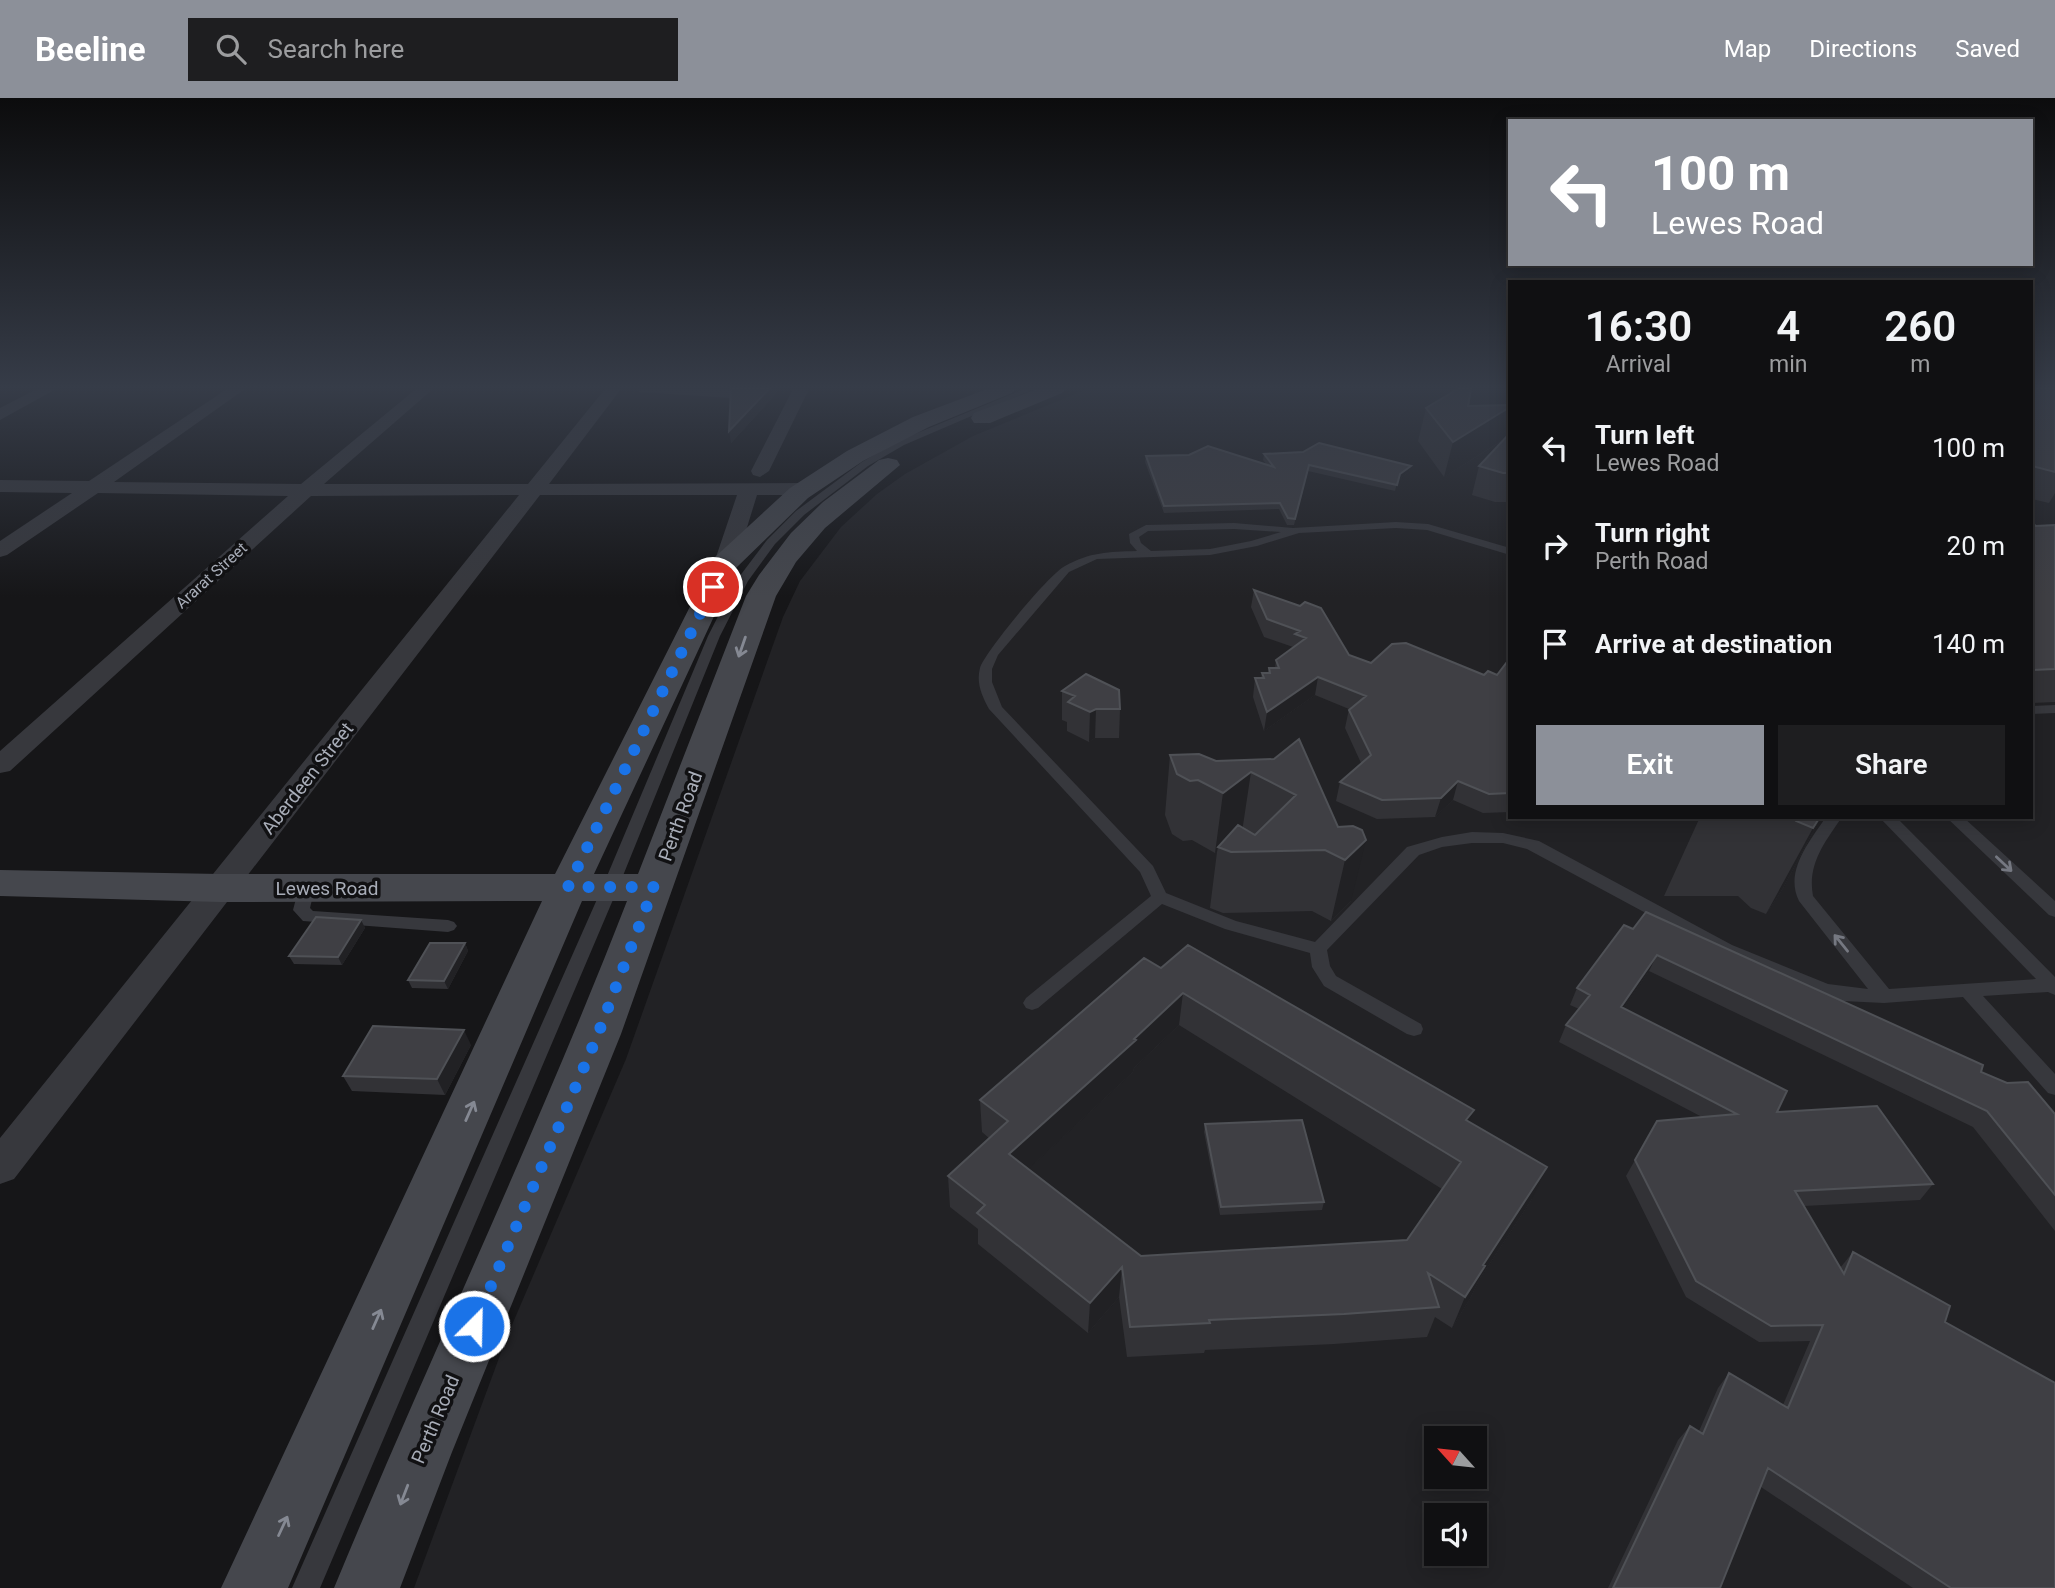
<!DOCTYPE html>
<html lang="en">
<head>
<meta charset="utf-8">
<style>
	body { margin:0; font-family:Roboto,sans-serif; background:#1e1e20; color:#f1f3f6; height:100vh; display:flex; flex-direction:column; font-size:26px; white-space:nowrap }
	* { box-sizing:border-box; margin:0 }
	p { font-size:23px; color:#9c9d9f }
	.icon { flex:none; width:38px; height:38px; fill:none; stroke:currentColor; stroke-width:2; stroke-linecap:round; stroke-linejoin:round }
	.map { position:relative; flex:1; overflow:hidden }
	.drawer { position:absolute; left:1508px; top:182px; width:525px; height:539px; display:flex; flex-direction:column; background:#101012; border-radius:0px; box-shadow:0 4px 18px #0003,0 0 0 2px #303032 }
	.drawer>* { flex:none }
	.guide { position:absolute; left:1508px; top:21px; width:525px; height:147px; border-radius:0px; box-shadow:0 4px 18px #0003,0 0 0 2px #303032; background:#8c9099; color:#fff; overflow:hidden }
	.needle { width:46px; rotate:297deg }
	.buttons { position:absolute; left:1424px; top:1328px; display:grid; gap:14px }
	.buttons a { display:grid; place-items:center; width:63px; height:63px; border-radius:0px; background:#101012; box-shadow:0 4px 18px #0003,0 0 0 2px #303032; font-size:35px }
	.pin { position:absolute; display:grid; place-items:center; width:60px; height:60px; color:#fff; margin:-30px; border:4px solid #fff; border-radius:50%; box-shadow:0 2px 7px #0007 }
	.me { position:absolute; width:77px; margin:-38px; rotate:23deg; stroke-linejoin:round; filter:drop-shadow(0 0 5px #0008) }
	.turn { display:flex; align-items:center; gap:24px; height:147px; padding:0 28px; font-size:32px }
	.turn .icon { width:91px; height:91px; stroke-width:2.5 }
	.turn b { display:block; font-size:49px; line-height:60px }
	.eta { display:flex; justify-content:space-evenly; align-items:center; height:119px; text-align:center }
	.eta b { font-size:42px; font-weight:600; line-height:49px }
	.action { display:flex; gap:14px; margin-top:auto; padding:14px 28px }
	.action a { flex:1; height:80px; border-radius:0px; background:#8c9099; color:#fff; font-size:28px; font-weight:600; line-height:80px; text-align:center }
	.action a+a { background:#1e1e20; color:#f1f3f6 }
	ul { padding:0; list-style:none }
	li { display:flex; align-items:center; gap:21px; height:98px; padding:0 28px }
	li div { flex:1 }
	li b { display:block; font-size:26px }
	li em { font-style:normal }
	header { display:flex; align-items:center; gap:42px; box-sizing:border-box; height:98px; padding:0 35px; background:#8c9099; color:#fff }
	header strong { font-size:33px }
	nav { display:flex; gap:38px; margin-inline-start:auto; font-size:24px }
	.search { width:490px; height:63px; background:#1e1e20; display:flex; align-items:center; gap:18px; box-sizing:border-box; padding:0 24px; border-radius:0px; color:#9c9d9f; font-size:26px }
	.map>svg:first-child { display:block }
</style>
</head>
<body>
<header>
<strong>Beeline</strong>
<div class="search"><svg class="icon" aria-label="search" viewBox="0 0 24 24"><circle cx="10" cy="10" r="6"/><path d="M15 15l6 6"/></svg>Search here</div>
<nav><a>Map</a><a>Directions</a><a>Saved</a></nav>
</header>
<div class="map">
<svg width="2055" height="1490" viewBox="0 0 2055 1490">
	<rect width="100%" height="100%" fill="#161618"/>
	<!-- built -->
	<path fill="#222225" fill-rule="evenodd" d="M1087,291H1510V719H2032V291H2055V1490H414L506,1241L626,961L783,519L800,483L841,429L877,396L905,376L973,338ZM1437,1340H1475V1379H1437ZM1437,1418H1475V1456H1437Z"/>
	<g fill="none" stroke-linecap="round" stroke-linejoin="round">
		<!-- lane -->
		<path fill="#37383d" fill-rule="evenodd" d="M1024,291H1034L904,347L868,368L804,417L775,446L748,483L720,538L618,790L320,1490H292L602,790L708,538L736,483L767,442L796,413L862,364L898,343Z
			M1396,424L1428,426L1510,450V457L1427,432L1396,430L1299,435L1257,448L1210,457L1097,461L1069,474L998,557L992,571V584L1002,609L1153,768L1166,795L1236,823L1315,844L1407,749L1442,739L1472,734L1503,735L1539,743L1732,847L1828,886L1868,891L1799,803C1784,773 1810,743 1826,719H1842C1825,744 1807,766 1813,798L1889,891L2036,881L1879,719H1896L2055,879V897L2048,894L1983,898L2055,976V997L2048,995L1963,899L1884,905L1843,903L1818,896L1720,855L1527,751L1503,745H1472L1442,749L1419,757L1327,852L1330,868L1336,878L1421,926L1423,931L1421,936L1414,938L1407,936L1324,888L1312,869L1310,855L1225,831L1162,806L1038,910L1032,912L1026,910L1023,905L1026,900L1151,798L1140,774L989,611C982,598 976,585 980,570C984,555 1050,475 1065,468C1090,454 1108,454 1137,453L1130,445L1129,436L1146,427L1234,425L1293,430ZM1234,431L1281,434L1251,443L1210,451L1151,453L1141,445L1139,439L1148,433Z
			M2055,607V615L2032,616V608Z
			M1946,719H1963L2055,803V819L2049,817Z
			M307,783L315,789L310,810L313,813L448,822L454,824L457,828L454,832L448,834L303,823L293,812L299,789Z"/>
		<!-- street -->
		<path fill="#37383d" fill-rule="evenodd" d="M37,291H56L0,322V310Z
			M227,291H245L114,384L301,386L416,291H433L324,386H528L605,291H621L549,386L807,385L817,391L807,397H757L736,465L733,470H717L714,465L737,397H540L14,1081L0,1086V1040L519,397L311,398L10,673L0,675V653L288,398L98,395L7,457L0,459V443L72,395L0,394V382L89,383Z
			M793,291H809L769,373L760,379L753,377L751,373Z"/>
		<!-- secondary -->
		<path fill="#45474d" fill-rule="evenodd" d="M987,291H1016L1012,295L929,329L863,363L808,400L737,469L594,776H638L746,498L759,477L791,435L823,404L879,362L888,360L897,362L900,367L825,430L796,464L776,498L621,936L452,1354L400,1490H334C429,1260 537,1035 627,803H582L288,1490H221L542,803L220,804L0,798V772L220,776H555L715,459L790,390L847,353L913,319Z
			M1037,291H1066L1062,295L990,325H974L971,320L974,315Z"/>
	</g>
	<!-- wall -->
	<path fill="#323236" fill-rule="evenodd" d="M639,291H778L774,298L731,345V300L639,294Z
		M1433,291H1471L1468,308L1510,307V323L1506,340L1510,335V404H1495L1472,397L1479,368L1505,341L1444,379L1418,343L1426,310L1453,293Z
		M2032,291H2055V395L2049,405L2032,401Z
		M1264,356L1411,368L1409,374L1398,382L1395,393L1308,373L1294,427H1287L1279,411L1164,415L1145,364L1146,358L1267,367L1263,362Z
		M2032,425L2036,428L2055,427V604L2032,605Z
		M1254,492L1349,557L1371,565L1484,577H1497L1510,564V714L1483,715L1453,702L1435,719L1377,721L1336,703L1340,684L1361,665L1345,630L1349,611L1315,597L1264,633L1253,599L1255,580H1261L1262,575H1268L1269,570H1275L1276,562L1293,549L1264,539L1251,509Z
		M1062,593L1120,611L1119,640H1095L1089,644L1067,633V624L1062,622Z
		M1170,657L1216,663L1274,661L1338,729L1353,728L1351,803L1331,823L1312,813L1223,815L1210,810L1217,754L1215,755L1192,742L1183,743L1172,736L1165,717Z
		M1700,719H1821L1782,792L1766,816L1751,810L1738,798H1664Z
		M361,822L365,830L342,867L294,866L289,858Z
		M1624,827L1981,974L2055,1016V1133L1973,1029L1649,873L1623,911L1777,1014L1933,1086L1920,1102L1804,1108L1840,1170L1853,1154L1945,1224L2055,1490H1913L1761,1389L1720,1490H1608L1678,1342L1690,1328L1699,1333L1718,1290L1729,1275L1783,1307L1810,1243L1759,1244L1686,1199L1626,1078L1635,1062L1702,1019L1559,944L1566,927L1579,911L1570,907L1577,890Z
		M465,845L468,853L448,891L412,890L408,882Z
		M1161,870L1470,1024L1532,1101L1479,1182L1471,1199L1452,1230L1435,1219L1427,1239L1334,1246L1205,1252L1204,1255L1127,1259L1119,1199L1088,1235L978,1146V1131L950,1109L948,1078L989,1040L982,1034L980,1002ZM1179,927L1442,1091L1407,1142L1141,1158L1028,1071L1133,974L1134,970Z
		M471,947L445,997L352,993L343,978Z
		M1205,1026L1324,1104L1322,1112L1220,1117L1204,1034Z"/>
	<!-- shaded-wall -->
	<path fill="#212124" d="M769,291H778L774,298L731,345L729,333Z
		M1510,309V323L1506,340L1444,379L1453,344Z
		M1411,368L1409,374L1398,382L1395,393L1400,376Z
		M1318,579L1315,597L1264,633L1267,614Z
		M1096,611L1095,640L1089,644L1090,614Z
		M1251,674L1242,734L1218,749L1217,754L1215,755L1223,695Z
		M1458,683L1453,702L1435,719L1441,700Z
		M1820,719H1821L1782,792L1766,816L1813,730Z
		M1366,742L1351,803L1331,823L1345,762Z
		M361,822L365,830L342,867L338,859Z
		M465,845L468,853L448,891L444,883Z
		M1657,857L1649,873L1613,926L1621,909Z
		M1183,895L1179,927L1134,970L1133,974L1010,1088L1009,1056Z
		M464,932L471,947L445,997L437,981Z
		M1474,1012L1462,1044L1466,1022Z
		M1547,1069L1532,1101L1479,1182L1471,1199L1452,1230L1465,1199L1483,1167Z
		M1122,1169L1119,1199L1088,1235L1090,1205Z"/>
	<!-- building -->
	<path fill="#3f3f44" stroke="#4f5156" stroke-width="2" fill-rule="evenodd" d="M731,291H769L729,333Z
		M1458,291H1471L1468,308L1510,307V309L1453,344L1426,310Z
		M2032,291H2055V374L2032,368Z
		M1510,335V375H1503L1479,368Z
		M1319,345L1411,368L1400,376L1397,387L1309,367L1295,421L1288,420L1280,405L1164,408L1146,358L1189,357L1208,348L1274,369L1264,356L1303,354Z
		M2032,425L2036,428L2055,427V571L2032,572Z
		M1254,492L1300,508L1305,504L1321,510L1349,557L1371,565L1392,546L1406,545L1484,577L1488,573L1497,577L1507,564H1510V695L1489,696L1458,683L1441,700L1382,702L1340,684L1371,657L1349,612L1366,598L1318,579L1267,614L1255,580H1264L1262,575H1270L1269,570H1279L1276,562L1306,540L1295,536L1300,533L1267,521Z
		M1086,576L1119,592L1120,611H1096L1090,614L1068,604L1075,598L1062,593Z
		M1299,641L1338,729L1353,728L1362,732L1366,742L1345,762L1325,752L1231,754L1218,749L1238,727L1255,737L1296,697L1251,674L1223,695L1198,682L1190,683L1177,676L1170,657L1199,656L1216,663L1274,661Z
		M1791,719H1820L1813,730L1796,723Z
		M1646,814L1983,967L1981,974L2007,985L2028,984L2055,1016V1097L1987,1013L1657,857L1621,909L1787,993L1777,1014L1877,1008L1933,1086L1795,1093L1844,1176L1853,1154L1950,1208L1945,1224L2055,1285V1490H1951L1768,1370L1720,1490H1613L1690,1328L1703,1336L1729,1275L1788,1310L1823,1227L1771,1228L1696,1183L1635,1062L1657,1023L1737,1016L1566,927L1590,897L1577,890L1624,827L1633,831Z
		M316,819L361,822L338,859L289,858Z
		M430,845H465L444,883L408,882Z
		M1188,847L1474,1012L1466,1022L1547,1069L1483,1167L1485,1168L1465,1199L1428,1175L1439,1209L1344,1216L1209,1222L1210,1225L1130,1229L1122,1169L1090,1205L977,1115L985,1107L948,1078L1008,1023L980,1002L1144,860L1161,870ZM1183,895L1461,1064L1407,1142L1141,1158L1009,1056L1136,942L1134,941Z
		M373,928L464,932L437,981L343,978Z
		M1302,1022L1324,1104L1221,1109L1205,1026Z"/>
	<!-- one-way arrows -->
	<defs><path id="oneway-shaft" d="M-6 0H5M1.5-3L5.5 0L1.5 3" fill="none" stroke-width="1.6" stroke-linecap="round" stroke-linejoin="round" transform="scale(1.75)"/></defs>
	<g stroke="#858993">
		<use href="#oneway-shaft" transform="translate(742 549) rotate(109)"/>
		<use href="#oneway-shaft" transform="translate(470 1013) rotate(-66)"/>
		<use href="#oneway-shaft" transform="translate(377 1221) rotate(-66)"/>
		<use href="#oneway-shaft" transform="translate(404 1397) rotate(111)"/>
		<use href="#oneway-shaft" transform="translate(283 1428) rotate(-65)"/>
	</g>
	<g stroke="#757881">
		<use href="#oneway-shaft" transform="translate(2004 766) rotate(43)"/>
		<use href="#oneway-shaft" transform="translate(1841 845) rotate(-129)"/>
	</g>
	<!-- sky -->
	<linearGradient id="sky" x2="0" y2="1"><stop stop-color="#0c0c0d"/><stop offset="0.58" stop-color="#363c48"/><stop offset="1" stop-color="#363c48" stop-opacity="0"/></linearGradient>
	<rect width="2055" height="499" fill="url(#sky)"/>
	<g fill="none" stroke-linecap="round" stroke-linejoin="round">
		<!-- route -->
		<path stroke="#1a73e8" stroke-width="12" stroke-dasharray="0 21.6" d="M474,1228L598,936L654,789H568L713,489"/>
	</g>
	<g text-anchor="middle" stroke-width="7" stroke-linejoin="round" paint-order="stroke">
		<!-- far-street labels -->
		<g font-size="16" fill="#a8adb8" stroke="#111113">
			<text transform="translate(211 477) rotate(-42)" y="6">Ararat Street</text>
		</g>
		<!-- street labels -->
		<g font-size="19" fill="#a8adb8" stroke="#111113">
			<text transform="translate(307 680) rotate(-52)" y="7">Aberdeen Street</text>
			<text transform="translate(680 718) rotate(-70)" y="7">Perth Road</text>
			<text x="327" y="797">Lewes Road</text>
			<text transform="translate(435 1321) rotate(-67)" y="7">Perth Road</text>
		</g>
	</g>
</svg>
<div class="buttons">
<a><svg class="needle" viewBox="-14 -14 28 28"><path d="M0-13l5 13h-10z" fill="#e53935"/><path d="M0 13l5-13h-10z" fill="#9c9d9f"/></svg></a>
<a><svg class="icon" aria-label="sound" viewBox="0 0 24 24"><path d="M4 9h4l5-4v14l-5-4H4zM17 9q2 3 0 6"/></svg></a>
</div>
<div class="pin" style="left:713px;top:489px;background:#d93025"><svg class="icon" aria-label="arrive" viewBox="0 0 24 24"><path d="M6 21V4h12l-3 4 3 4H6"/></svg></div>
<svg class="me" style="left:474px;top:1228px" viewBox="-20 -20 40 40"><circle r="17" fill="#1a73e8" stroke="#fff" stroke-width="3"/><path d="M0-11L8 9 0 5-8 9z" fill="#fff"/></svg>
<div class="guide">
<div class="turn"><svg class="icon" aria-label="left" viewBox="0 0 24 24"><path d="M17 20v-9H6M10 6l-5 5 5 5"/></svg><div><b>100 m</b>Lewes Road</div></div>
</div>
<section class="drawer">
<div class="eta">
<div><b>16:30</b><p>Arrival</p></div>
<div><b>4</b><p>min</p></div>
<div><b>260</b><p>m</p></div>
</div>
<ul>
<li><svg class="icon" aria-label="left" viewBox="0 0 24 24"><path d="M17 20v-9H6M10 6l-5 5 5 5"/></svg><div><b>Turn left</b><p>Lewes Road</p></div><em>100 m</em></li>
<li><svg class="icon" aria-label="right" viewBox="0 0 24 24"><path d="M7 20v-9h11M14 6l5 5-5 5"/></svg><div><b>Turn right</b><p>Perth Road</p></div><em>20 m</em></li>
<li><svg class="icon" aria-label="arrive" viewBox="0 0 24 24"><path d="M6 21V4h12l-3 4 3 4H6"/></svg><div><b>Arrive at destination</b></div><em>140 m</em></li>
</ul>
<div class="action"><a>Exit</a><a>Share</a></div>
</section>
</div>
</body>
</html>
